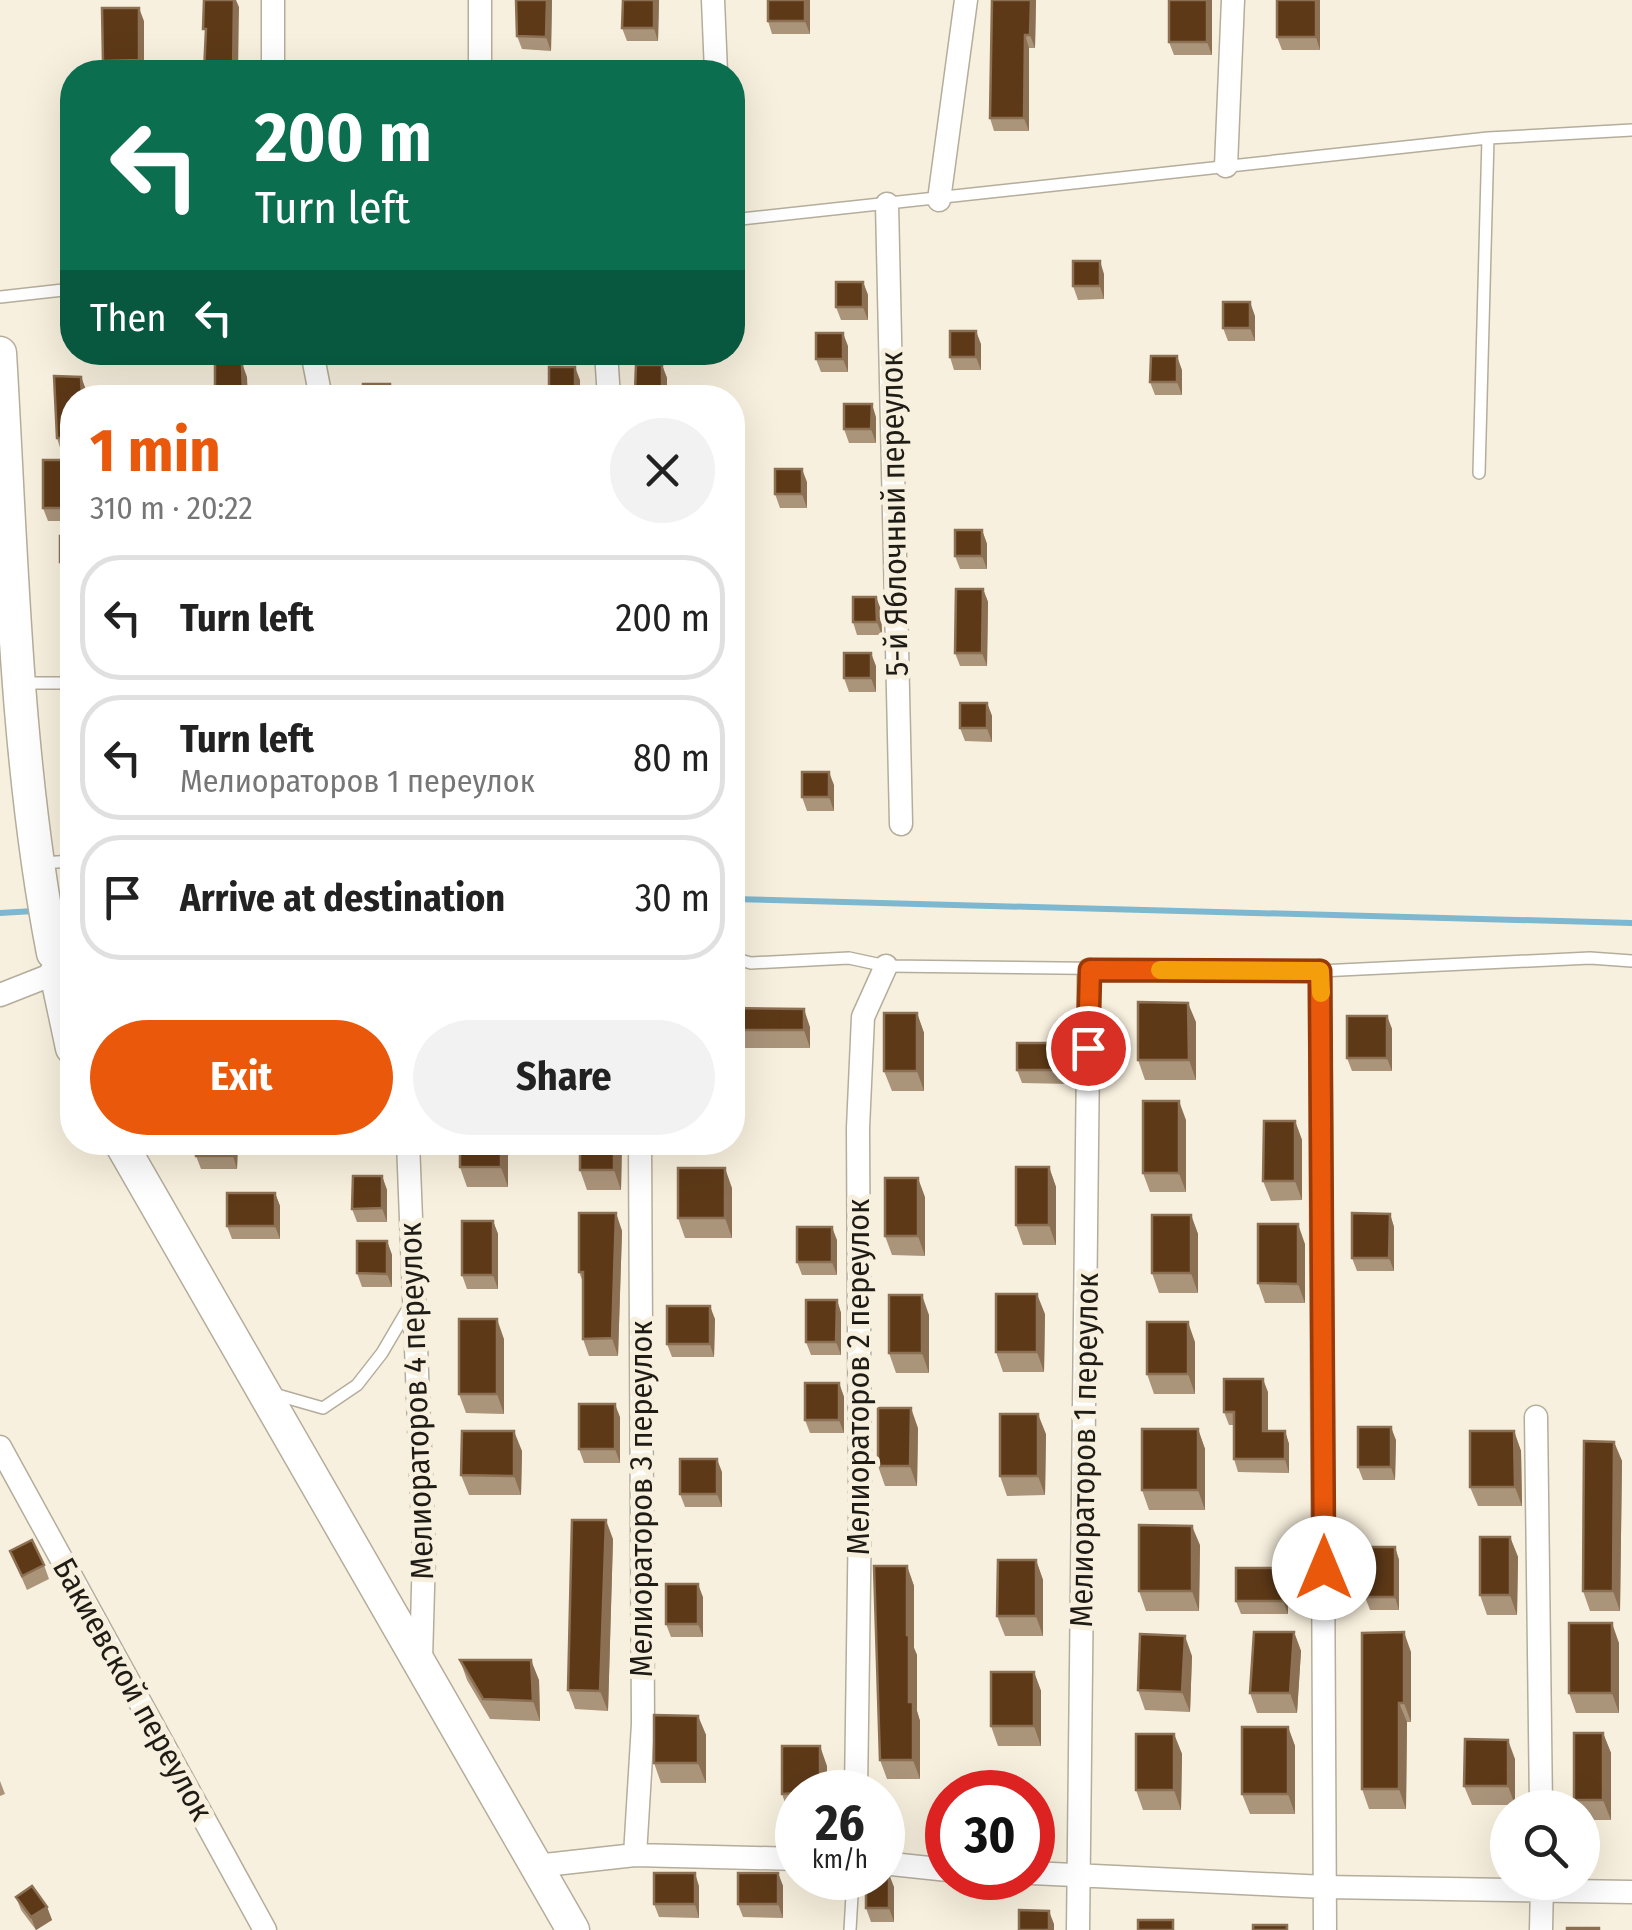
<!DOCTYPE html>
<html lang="en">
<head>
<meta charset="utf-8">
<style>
	body { margin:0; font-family:"Fira Sans Condensed",sans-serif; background:#f2f2f2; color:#222; height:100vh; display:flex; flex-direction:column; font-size:38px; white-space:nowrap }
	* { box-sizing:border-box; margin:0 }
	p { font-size:32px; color:#767676 }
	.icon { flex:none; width:55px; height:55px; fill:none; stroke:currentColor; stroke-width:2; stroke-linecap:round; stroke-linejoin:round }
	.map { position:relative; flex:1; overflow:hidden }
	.sheet { position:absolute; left:60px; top:385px; width:685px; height:770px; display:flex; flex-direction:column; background:#fff; border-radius:40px; box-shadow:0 10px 40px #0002 }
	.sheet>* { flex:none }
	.guide { position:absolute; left:60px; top:60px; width:685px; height:305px; border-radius:40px; box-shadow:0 10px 40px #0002; background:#0b6e4f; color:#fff; overflow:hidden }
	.controls { position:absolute; left:1490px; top:1790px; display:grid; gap:20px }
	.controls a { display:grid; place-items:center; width:110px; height:110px; border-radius:50%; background:#fff; box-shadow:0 10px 40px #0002; font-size:50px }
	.speed { position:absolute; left:775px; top:1770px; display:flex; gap:20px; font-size:50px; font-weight:700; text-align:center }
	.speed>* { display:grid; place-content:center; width:130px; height:130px; border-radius:50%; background:#fff; box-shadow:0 10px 40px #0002; line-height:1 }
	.speed small { font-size:25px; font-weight:400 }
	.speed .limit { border:15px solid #d22; background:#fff; color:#111 }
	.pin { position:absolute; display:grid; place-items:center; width:85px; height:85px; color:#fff; margin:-42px; border:5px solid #fff; border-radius:50%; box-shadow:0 2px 10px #0007 }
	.me { position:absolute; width:110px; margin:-55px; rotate:0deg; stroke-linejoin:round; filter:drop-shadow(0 0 8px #0008) }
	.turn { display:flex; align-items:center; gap:35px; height:210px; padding:0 30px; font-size:45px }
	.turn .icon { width:130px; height:130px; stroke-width:2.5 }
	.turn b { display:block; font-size:70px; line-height:85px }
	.then { display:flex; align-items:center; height:95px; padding:0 30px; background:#0003; gap:20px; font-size:38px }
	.round { display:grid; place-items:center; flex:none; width:105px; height:105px; border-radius:52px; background:#f2f2f2 }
	.headline { display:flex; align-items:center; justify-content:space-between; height:170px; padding:0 30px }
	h1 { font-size:60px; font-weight:700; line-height:75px; color:#ea580c }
	.action { display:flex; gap:20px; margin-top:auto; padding:20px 30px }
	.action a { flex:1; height:115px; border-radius:60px; background:#ea580c; color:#fff; font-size:40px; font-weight:700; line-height:115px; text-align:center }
	.action a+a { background:#f2f2f2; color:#222 }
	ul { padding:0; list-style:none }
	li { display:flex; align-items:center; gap:30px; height:125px; margin:0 20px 15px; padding:0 10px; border:5px solid #e0e0e0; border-radius:40px }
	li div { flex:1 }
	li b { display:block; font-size:38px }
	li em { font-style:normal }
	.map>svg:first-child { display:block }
</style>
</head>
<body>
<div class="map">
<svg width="1632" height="1930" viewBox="0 0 1632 1930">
	<rect width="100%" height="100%" fill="#f8f0de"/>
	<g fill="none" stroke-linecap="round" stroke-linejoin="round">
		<!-- stream -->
		<path stroke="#7db7d0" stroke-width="6" d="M732,899L1632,923
			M56,910L72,908
			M0,913L34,911"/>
		<!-- lane casing -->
		<g stroke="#b5ad9c" stroke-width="14">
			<path id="lane" d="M732,220L1488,138L1632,130
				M0,297L72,289
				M1479,473L1488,138
				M21,683H72
				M42,863L72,861
				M732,958L751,963L849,958L886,966L1320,971L1590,958L1632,961
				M274,1394L323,1408L357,1385L382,1353L409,1307
				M850,1930L853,1878"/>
		</g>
		<!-- street casing -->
		<g stroke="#b5ad9c" stroke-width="25">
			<path id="street" d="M273,0V72
				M713,0L716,72
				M480,72V0
				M1226,166L1233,0
				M939,200L966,0
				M887,204L901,824
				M312,352L321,398
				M606,352L609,398
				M1320,971L1325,1930
				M0,995L56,973L54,962
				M408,1142L424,1553L421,1660
				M1536,1417L1541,1808
				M0,1447L265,1930
				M856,1792L860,1511L858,1128L863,1017L886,966
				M635,1855L643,1724L640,1142
				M882,1863L948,1870
				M536,1866L635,1855L798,1859
				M1032,1873L1325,1887L1632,1892
				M1078,1930L1089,970
				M1541,1930L1542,1882"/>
		</g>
		<!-- secondary casing -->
		<g stroke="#b5ad9c" stroke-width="35">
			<path id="secondary" d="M0,353C12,553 15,757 53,953
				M56,973L72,1048
				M120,1142L573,1930"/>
		</g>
		<!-- lane -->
		<use href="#lane" stroke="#fff" stroke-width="11"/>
		<!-- street -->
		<use href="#street" stroke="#fff" stroke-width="22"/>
		<!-- secondary -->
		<use href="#secondary" stroke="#fff" stroke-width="32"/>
	</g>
	<!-- wall -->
	<path fill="#aa947a" d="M552,0L551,51L522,49L517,36Z
		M659,0L658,41H627L622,28Z
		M810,0V34H772L768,21Z
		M1036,0L1035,48H1029V131H994L990,118Z
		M1212,0V55H1174L1169,42Z
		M1277,0H1320V50H1282L1277,37Z
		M144,21V72H107L103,61Z
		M1104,274V299L1078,300L1073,286Z
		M863,282L868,295V320H841L836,307Z
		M1255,316V341H1228L1223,328Z
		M981,344V370H954L950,357Z
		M848,346V372H821L816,359Z
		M662,365L667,378V398H638L635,391Z
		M1182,370V395H1155L1150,382Z
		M54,376L81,377L86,390V398H72V451H61L57,438Z
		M580,380V398H550L549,393Z
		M876,417V443H849L844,429Z
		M64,460L69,473V521H48L43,508Z
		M807,482V508H780L775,494Z
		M982,530L987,544V569H960L955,556Z
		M72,536V575H64L60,562Z
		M983,589L988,602L987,666H960L955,653Z
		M876,597L881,610L882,635H857L853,622Z
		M876,666V692H849L844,678Z
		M987,703L992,716V742L965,741L960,728Z
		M834,785V811H807L802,797Z
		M732,1008L810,1027V1048H742V1055H732Z
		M917,1013L924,1033V1091H892L884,1071Z
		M1387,1016L1392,1029V1071H1352L1347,1058Z
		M1196,1022V1080H1145L1138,1060Z
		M1070,1056V1084L1022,1083L1017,1070Z
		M1186,1120V1192H1150L1143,1173Z
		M1295,1121L1302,1140V1200L1271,1201L1263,1181Z
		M238,1142L237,1169H201L196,1156Z
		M361,1142H393V1151H364Z
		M460,1142H508V1187H467L460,1167Z
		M580,1142H622L621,1190H587L580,1170Z
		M1049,1167L1056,1187V1245H1023L1016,1225Z
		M382,1176L387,1190V1222H357L352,1209Z
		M732,1188V1238H685L678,1218Z
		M275,1193L280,1206V1239H232L227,1226Z
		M925,1197V1256L892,1255L885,1236Z
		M616,1213L622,1231L618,1356H589L583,1339V1282L579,1272Z
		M1390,1214L1394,1227V1271H1357L1352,1258Z
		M1191,1215L1198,1234V1293H1159L1152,1273Z
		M493,1221L498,1234V1289H467L462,1275Z
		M837,1240V1275H802L797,1262Z
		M387,1241L392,1255V1287H362L357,1273Z
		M1305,1244V1303H1265L1258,1283Z
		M837,1300L841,1313V1355H811L806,1342Z
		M1045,1314L1044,1372H1003L996,1352Z
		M929,1315V1373H896L889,1353Z
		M715,1319L714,1357H672L667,1344Z
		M504,1339V1414L466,1413L459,1394Z
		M1195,1342V1394H1154L1147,1374Z
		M839,1383L844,1397V1433H810L805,1420Z
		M1268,1392V1431H1285L1289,1444V1473L1238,1472L1234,1459V1425H1229L1224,1412Z
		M620,1417V1463H584L579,1449Z
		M918,1428L917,1486H885L878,1466Z
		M1198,1429L1205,1449V1510H1149L1142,1490Z
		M1514,1431L1521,1451L1522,1506H1478L1470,1487Z
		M1046,1434L1045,1495L1007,1496L1000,1476Z
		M1396,1440L1395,1480H1363L1358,1467Z
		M1614,1442L1622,1461L1620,1611H1590L1583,1591Z
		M522,1451L521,1495H469L461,1475Z
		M722,1472V1507H685L680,1494Z
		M1510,1537L1518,1557L1517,1615H1487L1480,1595Z
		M613,1539L608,1711L575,1709L568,1690Z
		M1200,1545L1199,1611H1146L1139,1591Z
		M1395,1547L1399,1560V1610H1370L1365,1597Z
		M10,1551L44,1565L49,1579L27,1590Z
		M1036,1560L1043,1580V1636H1005L997,1616Z
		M907,1566L914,1586V1648L917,1655V1711L920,1721V1779H887L880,1760Z
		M1288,1582V1614H1241L1236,1601Z
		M703,1597V1637H671L666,1624Z
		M1294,1632L1301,1651L1297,1713H1257L1250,1693Z
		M1619,1643V1713H1576L1569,1693Z
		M1411,1652V1722H1407L1406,1809H1369L1362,1789Z
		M1192,1656L1190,1712L1145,1710L1138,1690Z
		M460,1660L539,1680L540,1721L490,1719L467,1680Z
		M1034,1672L1041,1691V1746H998L991,1726Z
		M698,1716L706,1735V1783H661L654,1763Z
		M1288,1727L1295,1746V1814H1250L1242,1794Z
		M1603,1733L1611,1753V1820H1582V1808H1577L1574,1800Z
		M1174,1734L1182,1754L1181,1810H1143L1136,1790Z
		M1515,1759V1805H1472L1464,1786Z
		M827,1766L798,1792V1814H789L782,1794Z
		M0,1781L5,1794L0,1796Z
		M778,1873L783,1886V1918L743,1917L738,1904Z
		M699,1886V1918L659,1917L654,1904Z
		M894,1887V1922H871L866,1908Z
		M16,1897L47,1907L52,1920L36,1930L21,1910Z"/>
	<!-- shaded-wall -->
	<path fill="#8c7053" d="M234,0H236L239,7L238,72H233Z
		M547,0H552L551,51L546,37Z
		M654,0H659L658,41L654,28Z
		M805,0H810V34L805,21Z
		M1031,0H1036L1035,48L1030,35Z
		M1207,0H1212V55L1207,42Z
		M1316,0H1320V50L1316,37Z
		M139,8L144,21V72L139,60Z
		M1025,35L1029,48V131L1024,118Z
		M1100,261L1104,274V299L1100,286Z
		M863,282L868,295V320L863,307Z
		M1250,302L1255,316V341L1250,328Z
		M976,331L981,344V370L976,357Z
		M843,333L848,346V372L843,359Z
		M1177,356L1182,370V395L1177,382Z
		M242,363L247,377L248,398H243Z
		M662,365L667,378V398H665L662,391Z
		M575,367L580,380V398H577L575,393Z
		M81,377L86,390V398H82Z
		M872,404L876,417V443L871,429Z
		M64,460L69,473V521L64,508Z
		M802,469L807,482V508L802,494Z
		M982,530L987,544V569L982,556Z
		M983,589L988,602L987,666L982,653Z
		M876,597L881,610L882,635L877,622Z
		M871,653L876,666V692L871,678Z
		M987,703L992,716V742L987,728Z
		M829,772L834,785V811L829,797Z
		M1188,1003L1196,1022V1080L1189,1060Z
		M804,1009L810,1027V1048L804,1030Z
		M917,1013L924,1033V1091L917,1071Z
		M1387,1016L1392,1029V1071L1387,1058Z
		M735,1030L742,1048V1055L735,1038Z
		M1065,1043L1070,1056V1084L1065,1070Z
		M1179,1101L1186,1120V1192L1179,1173Z
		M1295,1121L1302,1140V1200L1295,1181Z
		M233,1142H238L237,1169L233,1156Z
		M501,1142H508V1187L501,1167Z
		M614,1142H622L621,1190L614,1170Z
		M1049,1167L1056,1187V1245L1049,1225Z
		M725,1168L732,1188V1238L725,1218Z
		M382,1176L387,1190V1222L382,1208Z
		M918,1178L925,1197V1256L918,1236Z
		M275,1193L280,1206V1239L275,1226Z
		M616,1213L622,1231L618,1356L612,1338Z
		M1390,1214L1394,1227V1271L1389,1258Z
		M1191,1215L1198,1234V1293L1191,1273Z
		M493,1221L498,1234V1289L493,1275Z
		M1298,1224L1305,1244V1303L1298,1284Z
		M832,1227L837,1240V1275L832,1262Z
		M387,1241L392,1255V1287L387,1274Z
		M1037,1294L1045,1314L1044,1372L1037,1352Z
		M922,1295L929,1315V1373L922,1353Z
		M837,1300L841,1313V1355L836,1342Z
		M710,1306L715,1319L714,1357L710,1344Z
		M497,1319L504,1339V1414L497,1394Z
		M1188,1322L1195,1342V1394L1188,1374Z
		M1263,1379L1268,1392V1444L1263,1431Z
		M839,1383L844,1397V1433L839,1420Z
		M615,1404L620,1417V1463L615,1449Z
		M911,1408L918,1428L917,1486L910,1466Z
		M1038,1414L1046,1434L1045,1495L1038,1476Z
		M1391,1427L1396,1440L1395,1480L1391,1467Z
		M1198,1429L1205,1449V1510L1198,1490Z
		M514,1431L522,1451L521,1495L514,1476Z
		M1285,1431L1289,1444V1473L1285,1459Z
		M1514,1431L1521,1451L1522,1506L1515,1487Z
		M1614,1442L1622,1461L1620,1611L1613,1591Z
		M717,1459L722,1472V1507L717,1494Z
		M606,1520L613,1539L608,1711L600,1691Z
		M1192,1526L1200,1545L1199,1611L1192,1591Z
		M1510,1537L1518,1557L1517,1615L1510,1595Z
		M1395,1547L1399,1560V1610L1395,1597Z
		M1036,1560L1043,1580V1636L1036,1616Z
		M907,1566L914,1586V1648L917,1655V1711L920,1721V1779L913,1760L907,1635Z
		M1283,1568L1288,1582V1614L1283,1601Z
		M698,1584L703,1597V1637L698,1624Z
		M1612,1623L1619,1643V1713L1612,1693Z
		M1294,1632L1301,1651L1297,1713L1290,1693Z
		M1404,1632L1411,1652V1722L1404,1703Z
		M1185,1636L1192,1656L1190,1712L1182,1692Z
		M531,1660L539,1680L540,1721L533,1701Z
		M1034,1672L1041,1691V1746L1034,1726Z
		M1399,1703L1407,1722L1406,1809L1399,1789Z
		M698,1716L706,1735V1783L698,1763Z
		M1288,1727L1295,1746V1814L1288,1794Z
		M1603,1733L1611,1753V1820L1603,1800Z
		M1174,1734L1182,1754L1181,1810L1174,1790Z
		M1508,1740L1515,1759V1805L1508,1786Z
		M820,1746L827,1766V1792H820Z
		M695,1873L699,1886V1918L695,1904Z
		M778,1873L783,1886V1918L778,1904Z
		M889,1874L894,1887V1922L889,1908Z
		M47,1907L52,1920L36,1930L31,1917Z
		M1049,1911L1054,1924V1930H1049Z"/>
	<!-- building -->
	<path fill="#5d3917" stroke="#8c7053" stroke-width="2.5" d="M204,0H234L233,72H204L206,29H203Z
		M516,0H547L546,37L517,36Z
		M623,0H654V28H622Z
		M768,0H805V21H768Z
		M992,0H1031L1030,35H1025L1024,118H990Z
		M1169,0H1207V42H1169Z
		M1277,0H1316V37H1277Z
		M102,8H139V60L103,61Z
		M1073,261H1100V286H1073Z
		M836,282H863V307H836Z
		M1223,302H1250V328H1223Z
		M950,331H976V357H950Z
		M816,333H843V359H816Z
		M1151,356H1177V382H1150Z
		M215,363H242L243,398H218V389H215Z
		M636,365H662V391H635Z
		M549,367H575V393H549Z
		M54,376L81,377L82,398H72V438H57Z
		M363,384H390V398H363Z
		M844,404H872L871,429H844Z
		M43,460H64V508H43Z
		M775,469H802V494H775Z
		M955,530H982V556H955Z
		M60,536H72V562H60Z
		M956,589H983L982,653H955Z
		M853,597H876L877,622H853Z
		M844,653H871V678H844Z
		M960,703H987V728H960Z
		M802,772H829V797H802Z
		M1138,1002L1188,1003L1189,1060H1138Z
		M732,1008L804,1009V1030H735V1038H732Z
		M884,1013H917V1071H884Z
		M1347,1016H1387V1058H1347Z
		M1017,1043H1065V1070H1017Z
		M1143,1101H1179V1173H1143Z
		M1264,1121H1295V1181H1263Z
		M196,1142H233V1156H196Z
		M460,1142H501V1167H460Z
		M580,1142H614V1170H580Z
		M1016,1167H1049V1225H1016Z
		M678,1168H725V1218H678Z
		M353,1176H382V1208L352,1209Z
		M885,1178H918V1236H885Z
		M227,1193H275V1226H227Z
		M579,1213H616L612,1338L583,1339V1272H579Z
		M1352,1213L1390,1214L1389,1258H1352Z
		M1152,1215H1191V1273H1152Z
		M462,1221H493V1275H462Z
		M1258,1224H1298V1284L1258,1283Z
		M797,1227H832V1262H797Z
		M357,1241H387V1274L357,1273Z
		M996,1294H1037V1352H996Z
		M889,1295H922V1353H889Z
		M806,1300H837L836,1342H806Z
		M667,1306H710V1344H667Z
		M459,1319H497V1394H459Z
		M1147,1322H1188V1374H1147Z
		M1224,1379H1263V1431H1285V1459H1234V1412H1224Z
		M805,1383H839V1420H805Z
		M579,1404H615V1449H579Z
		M878,1408H911L910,1466H878Z
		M1000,1414H1038V1476H1000Z
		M1358,1427H1391V1467H1358Z
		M1142,1429H1198V1490H1142Z
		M462,1431H514V1476L461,1475Z
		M1470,1431H1514L1515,1487H1470Z
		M1584,1441L1614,1442L1613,1591H1583Z
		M680,1459H717V1494H680Z
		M572,1520H606L600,1691L568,1690Z
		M1139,1525L1192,1526V1591H1139Z
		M1480,1537H1510V1595H1480Z
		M32,1540L44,1565L22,1576L10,1551Z
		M1365,1547H1395V1597H1365Z
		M998,1560H1036V1616H997Z
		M874,1566H907V1635H909V1702H913V1760H880Z
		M1236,1568H1283V1601H1236Z
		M666,1584H698V1624H666Z
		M1569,1623H1612V1693H1569Z
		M1254,1632H1294L1290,1693H1250Z
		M1404,1632V1703H1399V1789H1362V1633Z
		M1140,1634L1185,1636L1182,1692L1138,1690Z
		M460,1660H531L533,1701L483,1699Z
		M991,1672H1034V1726H991Z
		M654,1715L698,1716V1763H654Z
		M1242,1727H1288V1794H1242Z
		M1574,1733H1603V1800H1574Z
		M1136,1734H1174V1790H1136Z
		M1465,1739L1508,1740V1786H1464Z
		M782,1746H820V1792L782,1794Z
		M654,1873H695V1904H654Z
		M738,1873H778V1904H738Z
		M882,1874H889V1908H866V1878H882Z
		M32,1886L47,1907L31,1917L16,1897Z
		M1019,1910L1049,1911V1930H1019Z
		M1138,1920H1173V1930H1138Z
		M1253,1925H1287V1930H1253Z
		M1567,1928H1599V1930H1567Z"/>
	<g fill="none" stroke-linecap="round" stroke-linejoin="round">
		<!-- route casing -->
		<g stroke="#983908" stroke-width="25">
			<path id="route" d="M1088,1048L1090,970L1320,971L1324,1568"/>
		</g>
		<!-- route -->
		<use href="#route" stroke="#ea580c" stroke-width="18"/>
		<!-- slow -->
		<path stroke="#f59e0b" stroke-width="18" d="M1160,970L1320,971L1321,993"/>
	</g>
	<g text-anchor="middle" stroke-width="10" stroke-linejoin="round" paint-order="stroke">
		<!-- street labels -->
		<g font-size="32" fill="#1f1c16" stroke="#f8f0de">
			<text transform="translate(894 514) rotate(-91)" y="11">5-й Яблочный переулок</text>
			<text transform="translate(858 1377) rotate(-90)" y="11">Мелиораторов 2 переулок</text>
			<text transform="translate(416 1401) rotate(-92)" y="11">Мелиораторов 4 переулок</text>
			<text transform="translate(1084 1450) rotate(-89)" y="11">Мелиораторов 1 переулок</text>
			<text transform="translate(641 1499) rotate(-90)" y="11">Мелиораторов 3 переулок</text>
			<text transform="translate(133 1689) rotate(61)" y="11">Бакиевской переулок</text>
		</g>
	</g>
</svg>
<div class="controls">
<a><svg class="icon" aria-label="search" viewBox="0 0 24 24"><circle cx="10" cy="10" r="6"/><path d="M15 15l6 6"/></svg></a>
</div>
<div class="speed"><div>26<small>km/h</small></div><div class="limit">30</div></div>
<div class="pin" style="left:1088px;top:1048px;background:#d93025"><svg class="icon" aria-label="arrive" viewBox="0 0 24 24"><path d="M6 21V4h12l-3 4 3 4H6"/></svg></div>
<svg class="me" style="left:1324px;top:1568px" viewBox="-20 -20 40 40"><circle r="19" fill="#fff"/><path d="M0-13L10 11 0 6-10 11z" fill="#ea580c"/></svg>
<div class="guide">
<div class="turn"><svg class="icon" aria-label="left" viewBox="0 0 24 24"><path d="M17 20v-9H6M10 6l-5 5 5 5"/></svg><div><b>200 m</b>Turn left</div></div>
<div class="then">Then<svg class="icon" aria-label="left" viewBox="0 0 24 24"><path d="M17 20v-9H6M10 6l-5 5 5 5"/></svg></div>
</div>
<section class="sheet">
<div class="headline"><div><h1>1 min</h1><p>310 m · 20:22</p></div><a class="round"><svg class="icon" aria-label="close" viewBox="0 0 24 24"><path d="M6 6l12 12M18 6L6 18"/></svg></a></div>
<ul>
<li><svg class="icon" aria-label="left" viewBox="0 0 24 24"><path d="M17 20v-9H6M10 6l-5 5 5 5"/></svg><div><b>Turn left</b></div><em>200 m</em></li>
<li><svg class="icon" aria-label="left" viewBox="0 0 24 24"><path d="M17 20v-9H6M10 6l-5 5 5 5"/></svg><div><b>Turn left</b><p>Мелиораторов 1 переулок</p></div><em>80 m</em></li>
<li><svg class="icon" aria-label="arrive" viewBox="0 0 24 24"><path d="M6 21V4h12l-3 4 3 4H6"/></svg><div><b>Arrive at destination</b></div><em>30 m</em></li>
</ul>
<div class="action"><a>Exit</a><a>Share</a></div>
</section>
</div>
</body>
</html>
